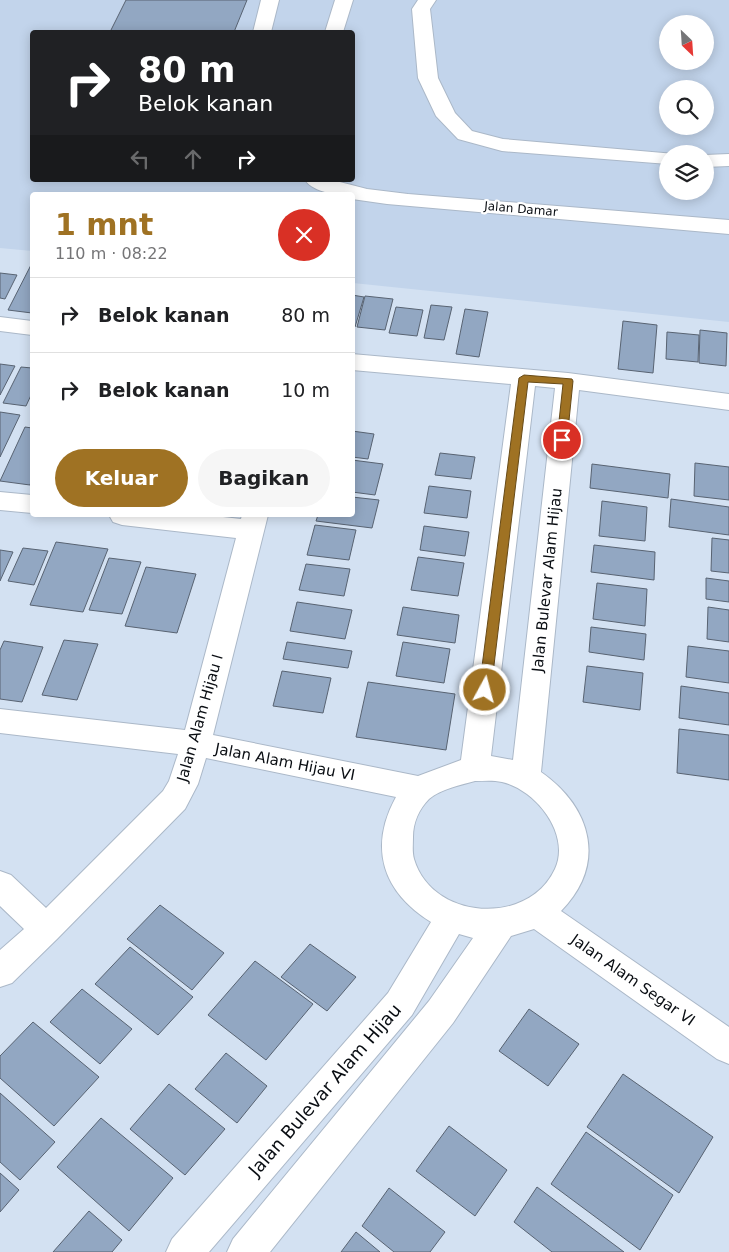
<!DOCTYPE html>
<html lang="id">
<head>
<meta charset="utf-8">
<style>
	body { margin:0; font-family:"DejaVu Sans",sans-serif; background:#f6f6f6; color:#202124; height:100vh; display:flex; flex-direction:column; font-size:19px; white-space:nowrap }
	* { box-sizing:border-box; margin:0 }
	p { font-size:16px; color:#757577 }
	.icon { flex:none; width:28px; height:28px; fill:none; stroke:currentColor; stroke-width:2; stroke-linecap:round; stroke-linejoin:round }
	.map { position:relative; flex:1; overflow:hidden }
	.panel { position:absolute; left:30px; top:192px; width:325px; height:325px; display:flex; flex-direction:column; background:#fff; border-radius:5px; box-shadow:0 2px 12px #0003 }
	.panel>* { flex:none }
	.banner { position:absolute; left:30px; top:30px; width:325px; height:152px; border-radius:5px; box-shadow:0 2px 12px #0003; background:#202124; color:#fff; overflow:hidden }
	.needle { width:32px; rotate:155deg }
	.fabs { position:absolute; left:659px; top:15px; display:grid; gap:10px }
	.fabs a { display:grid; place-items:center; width:55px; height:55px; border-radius:50%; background:#fff; box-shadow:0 2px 12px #0003; font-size:25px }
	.pin { position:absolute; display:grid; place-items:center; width:42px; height:42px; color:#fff; margin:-21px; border:2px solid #fff; border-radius:50%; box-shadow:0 1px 5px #0007 }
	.me { position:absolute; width:55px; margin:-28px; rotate:7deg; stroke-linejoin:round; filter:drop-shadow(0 0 4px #0008) }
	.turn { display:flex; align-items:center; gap:18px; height:105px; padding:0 25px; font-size:22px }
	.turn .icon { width:65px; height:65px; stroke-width:2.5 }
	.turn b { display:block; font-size:35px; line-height:42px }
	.lanes { display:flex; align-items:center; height:48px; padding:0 25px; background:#0003; justify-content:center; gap:25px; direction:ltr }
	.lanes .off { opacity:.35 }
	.round { display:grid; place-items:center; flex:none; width:52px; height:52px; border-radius:26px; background:#f6f6f6 }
	.headline { display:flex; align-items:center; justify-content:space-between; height:85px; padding:0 25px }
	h1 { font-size:30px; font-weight:600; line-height:38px; color:#9f7223 }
	.primary-button { display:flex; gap:10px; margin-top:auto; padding:10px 25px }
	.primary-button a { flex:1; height:58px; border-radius:30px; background:#9f7223; color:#fff; font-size:20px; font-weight:600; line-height:58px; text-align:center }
	.primary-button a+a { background:#f6f6f6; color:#202124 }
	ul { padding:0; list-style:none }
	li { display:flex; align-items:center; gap:15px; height:75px; padding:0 25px; border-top:1px solid #e0e0e0 }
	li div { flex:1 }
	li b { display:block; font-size:19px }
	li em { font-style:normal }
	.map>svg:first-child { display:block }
</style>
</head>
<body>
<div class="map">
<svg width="729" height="1252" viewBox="0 0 729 1252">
	<rect width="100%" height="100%" fill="#d3e1f2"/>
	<!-- built -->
	<path fill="#c2d4eb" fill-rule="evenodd" d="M0,0H729V322L353,283L352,195H32V251L0,248ZM668,24H705V61H668ZM32,32H352V180H32ZM668,89H705V126H668ZM668,154H705V191H668Z"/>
	<!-- building -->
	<path fill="#92a7c2" stroke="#586372" d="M126,0H247L234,32H110Z
		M32,263V313L8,310Z
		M0,273L17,275L5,299L0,298Z
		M352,295L364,297L355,327H352Z
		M365,296L393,299L385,330L357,327Z
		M431,305L452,307L444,340L424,338Z
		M396,307L423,310L417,336L389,333Z
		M465,309L488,312L479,357L456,354Z
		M623,321L657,325L653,373L618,369Z
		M700,330L727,333L726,366L699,363Z
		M667,332L699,335L698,362L666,359Z
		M0,364L15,366L0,395Z
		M21,367L32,368V393L26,406L3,403Z
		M0,412L20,415L0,457Z
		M25,427L32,428V478L30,485L0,481Z
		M352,431L374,434L368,459L352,457Z
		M440,453L475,457L471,479L435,475Z
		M352,460L383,464L375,495L352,492Z
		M695,463L729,467V500L694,496Z
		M592,464L670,474L668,498L590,488Z
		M429,486L471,491L467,518L424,513Z
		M352,497L379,500L372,528L316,521L318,515H352Z
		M671,499L729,507V535L669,527Z
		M602,501L647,507L645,541L599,536Z
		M315,525L356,530L349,560L307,555Z
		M424,526L469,532L465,556L420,550Z
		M712,538L729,540V573L711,571Z
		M56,542L108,549L83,612L30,605Z
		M594,545L655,552L654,580L591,572Z
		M23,548L48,551L34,585L8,581Z
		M0,550L13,552L0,581Z
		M418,557L464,563L458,596L411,590Z
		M109,558L141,562L122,614L89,610Z
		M306,564L350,569L344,596L299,590Z
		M146,567L196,574L177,633L125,626Z
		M706,578L729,581V602L706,599Z
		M597,583L647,589L645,626L593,619Z
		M297,602L352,610L345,639L290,631Z
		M403,607L459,615L455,643L397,635Z
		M708,607L729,610V642L707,639Z
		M591,627L646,634L644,660L589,652Z
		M64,640L98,644L77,700L42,695Z
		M4,641L43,647L22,702L0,699V650Z
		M287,642L352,651L348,668L283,659Z
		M403,642L450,649L444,683L396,676Z
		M688,646L729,651V683L686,677Z
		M587,666L643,673L640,710L583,702Z
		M282,671L331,678L323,713L273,706Z
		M368,682L455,694L446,750L356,737Z
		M681,686L729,693V725L679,718Z
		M679,729L729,735V780L677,773Z
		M160,905L224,953L192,990L127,939Z
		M310,944L356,977L327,1011L281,977Z
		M130,947L193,997L158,1035L95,984Z
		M255,961L313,1004L266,1060L208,1015Z
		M82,989L132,1029L100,1064L50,1022Z
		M529,1009L579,1044L548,1086L499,1051Z
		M33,1022L99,1077L54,1126L0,1078V1056Z
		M226,1053L267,1086L237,1123L195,1089Z
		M623,1074L713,1137L679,1193L587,1127Z
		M169,1084L225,1129L185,1175L130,1129Z
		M0,1093L55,1142L20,1180L0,1162Z
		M101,1118L173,1178L129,1231L57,1167Z
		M449,1126L507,1170L475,1216L416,1171Z
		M586,1132L673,1195L640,1250L551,1184Z
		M0,1173L19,1190L0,1212Z
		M537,1187L624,1252H552L514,1222Z
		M389,1188L445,1232L430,1252H394L362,1226Z
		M89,1211L122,1240L112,1252H53Z
		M356,1232L380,1252H341Z"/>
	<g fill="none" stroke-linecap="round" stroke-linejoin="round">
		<!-- minor casing -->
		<g stroke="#abb8c8" stroke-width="2">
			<path id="minor" d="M261,0H279L271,32H253Z
				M335,0H353L343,32H325Z
				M418,0H436L430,9L438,78L455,113L472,131L503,139L675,154H668V164L502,151L458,139L436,116L418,78L412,9Z
				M729,154V166L705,167V155Z
				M305,180H332L367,189L408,194L729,220V234L387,204L352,199V195C338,195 314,193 305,180Z
				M0,317L32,321V335L0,331Z
				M352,354L568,373L729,394V410L579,390L541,772C592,808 607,864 561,911L729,1027V1064L717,1059L534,929L511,936L453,1023L270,1252H227L233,1239L429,1001L473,938L459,934L412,1015L209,1252H166L172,1239L388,993L431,922C383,892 368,848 396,797L206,758L198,784L185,809L57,939L12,983L0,987V950L24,929L0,906V871L11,875L46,908L163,791L169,781L178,754L0,733V709L185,730L236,538L122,525L113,522L109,515H205L241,519L242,515H268L213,735L418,776L461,760L511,384L352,370ZM535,386L555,388L513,760L491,756ZM475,781C484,781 493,780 502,782C536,790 571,834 555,869C528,927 432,920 414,859C412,852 413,844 413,837C413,823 419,809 429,799C441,789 461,785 475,781Z
				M0,492L32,495V513L0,510Z"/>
		</g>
		<!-- minor -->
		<use href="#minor" fill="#fff" fill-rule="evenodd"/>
	</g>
	<!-- route -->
	<path fill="#9f7223" stroke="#674a17" d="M524,375L572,379L573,381L567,440L562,444L557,440L563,384L528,382L491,690L489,693H481L479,690L519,378Z"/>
	<g text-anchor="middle" stroke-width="4.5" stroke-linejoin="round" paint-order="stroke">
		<!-- far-street labels -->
		<g font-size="12" fill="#090d12" stroke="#fff">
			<text transform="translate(521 209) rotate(5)" y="4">Jalan Damar</text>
		</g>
		<!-- street labels -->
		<g font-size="15" fill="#090d12" stroke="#fff">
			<text transform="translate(547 580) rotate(-84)" y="5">Jalan Bulevar Alam Hijau</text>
			<text transform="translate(200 718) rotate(-74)" y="5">Jalan Alam Hijau I</text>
			<text transform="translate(285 762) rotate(11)" y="5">Jalan Alam Hijau VI</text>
			<text transform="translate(633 980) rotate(35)" y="5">Jalan Alam Segar VI</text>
		</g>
		<!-- near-street labels -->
		<g font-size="18" fill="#090d12" stroke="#fff">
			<text transform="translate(325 1090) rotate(-49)" y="6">Jalan Bulevar Alam Hijau</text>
		</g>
	</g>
</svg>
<div class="fabs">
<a><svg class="needle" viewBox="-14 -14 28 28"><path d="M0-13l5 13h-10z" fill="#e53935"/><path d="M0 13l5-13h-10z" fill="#757577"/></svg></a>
<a><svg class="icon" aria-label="search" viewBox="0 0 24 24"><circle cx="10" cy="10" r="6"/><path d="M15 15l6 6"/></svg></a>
<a><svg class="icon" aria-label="layers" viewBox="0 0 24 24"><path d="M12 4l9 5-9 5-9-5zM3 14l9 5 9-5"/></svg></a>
</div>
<div class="pin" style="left:562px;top:440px;background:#d93025"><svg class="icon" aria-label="arrive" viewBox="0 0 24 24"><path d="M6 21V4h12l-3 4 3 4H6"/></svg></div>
<svg class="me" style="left:485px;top:690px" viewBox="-20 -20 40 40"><circle r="17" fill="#9f7223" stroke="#fff" stroke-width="3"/><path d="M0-11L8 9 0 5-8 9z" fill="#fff"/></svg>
<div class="banner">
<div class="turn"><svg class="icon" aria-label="right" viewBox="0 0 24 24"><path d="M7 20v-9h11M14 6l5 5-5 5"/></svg><div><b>80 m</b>Belok kanan</div></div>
<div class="lanes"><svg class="icon off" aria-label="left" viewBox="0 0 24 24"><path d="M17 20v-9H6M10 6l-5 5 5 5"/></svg><svg class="icon off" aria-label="ahead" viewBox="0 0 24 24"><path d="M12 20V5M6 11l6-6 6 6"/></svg><svg class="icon" aria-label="right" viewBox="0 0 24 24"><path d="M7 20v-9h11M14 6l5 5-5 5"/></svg></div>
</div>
<section class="panel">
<div class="headline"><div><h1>1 mnt</h1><p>110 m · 08:22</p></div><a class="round" style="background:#d93025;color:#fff"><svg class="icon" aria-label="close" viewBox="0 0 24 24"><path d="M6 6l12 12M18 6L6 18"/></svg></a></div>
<ul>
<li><svg class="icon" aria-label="right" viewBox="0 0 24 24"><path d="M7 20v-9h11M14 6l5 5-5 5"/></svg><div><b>Belok kanan</b></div><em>80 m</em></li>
<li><svg class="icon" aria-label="right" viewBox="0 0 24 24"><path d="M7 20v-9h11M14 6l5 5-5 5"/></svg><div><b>Belok kanan</b></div><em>10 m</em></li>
</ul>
<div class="primary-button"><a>Keluar</a><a>Bagikan</a></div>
</section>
</div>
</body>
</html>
